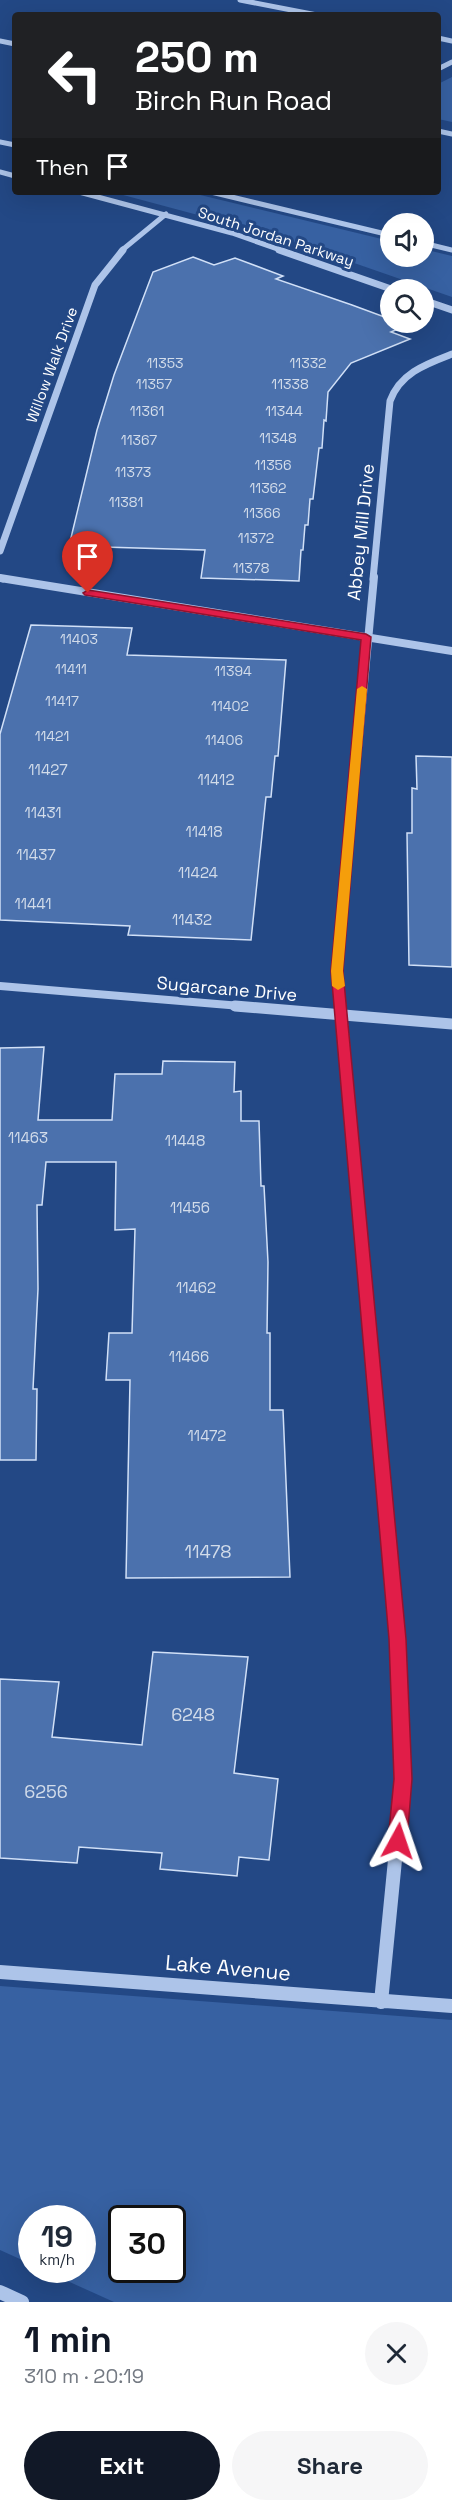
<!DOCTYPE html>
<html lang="en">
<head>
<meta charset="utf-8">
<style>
	body { margin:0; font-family:"Space Grotesk",sans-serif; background:#f6f6f7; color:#1f2937; height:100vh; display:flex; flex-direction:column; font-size:22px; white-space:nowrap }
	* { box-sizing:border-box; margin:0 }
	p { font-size:20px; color:#747a83 }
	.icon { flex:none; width:33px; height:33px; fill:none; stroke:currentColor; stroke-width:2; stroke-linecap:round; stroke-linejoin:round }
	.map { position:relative; height:2302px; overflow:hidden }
	.sheet { display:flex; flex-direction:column; background:#fff; flex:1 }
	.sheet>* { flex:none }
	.top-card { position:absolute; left:12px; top:12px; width:429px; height:183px; border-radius:6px; box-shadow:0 6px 24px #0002; background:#202124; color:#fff; overflow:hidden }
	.tools { position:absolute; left:380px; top:213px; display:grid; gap:12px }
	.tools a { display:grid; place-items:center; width:54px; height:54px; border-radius:50%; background:#fff; box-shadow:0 6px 24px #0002; font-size:30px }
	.speed { position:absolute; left:18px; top:2205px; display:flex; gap:12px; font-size:30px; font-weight:700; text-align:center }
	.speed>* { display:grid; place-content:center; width:78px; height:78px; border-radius:50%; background:#fff; box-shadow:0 6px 24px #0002; line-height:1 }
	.speed small { font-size:15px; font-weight:400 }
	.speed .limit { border:3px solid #111; border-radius:9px; background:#fff; color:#111 }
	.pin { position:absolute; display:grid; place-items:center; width:51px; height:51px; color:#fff; margin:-62px -26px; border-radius:50% 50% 50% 0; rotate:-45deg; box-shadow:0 0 6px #0007 }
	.pin .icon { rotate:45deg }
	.me { position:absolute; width:66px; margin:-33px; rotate:5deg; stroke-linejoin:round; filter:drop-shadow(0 0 4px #0008) }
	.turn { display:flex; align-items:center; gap:21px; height:126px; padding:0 24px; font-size:27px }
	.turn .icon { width:78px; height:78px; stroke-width:2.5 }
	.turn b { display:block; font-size:42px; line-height:51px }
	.then { display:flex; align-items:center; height:57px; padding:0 24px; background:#0003; gap:12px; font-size:22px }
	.round { display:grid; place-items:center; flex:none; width:63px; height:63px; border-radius:32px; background:#f6f6f7 }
	.headline { display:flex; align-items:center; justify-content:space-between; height:102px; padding:0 24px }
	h1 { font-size:36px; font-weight:700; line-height:45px; color:#111827 }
	.cta { display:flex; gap:12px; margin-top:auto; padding:12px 24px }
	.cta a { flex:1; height:69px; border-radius:36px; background:#111827; color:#fff; font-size:24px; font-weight:700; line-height:69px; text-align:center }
	.cta a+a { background:#f6f6f7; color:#1f2937 }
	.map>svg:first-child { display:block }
</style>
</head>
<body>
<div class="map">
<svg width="452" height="2302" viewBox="0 0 452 2302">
	<rect width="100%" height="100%" fill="#234885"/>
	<!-- green -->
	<path fill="#3761a2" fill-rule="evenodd" d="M452,77V122L438,119V84Z
		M112,192H188L390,241V256H423V249L452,256V297L239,223L224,222Z
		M0,1986L452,2020V2302H114L43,2270H82V2218H32L31,2264L0,2250ZM172,2218V2270H122V2218Z"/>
	<!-- building -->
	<path fill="#4b71ad" stroke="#d1e0f7" stroke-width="1.5" d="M193,257L214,265L235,258L283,276L276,279L352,305L390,319V322L407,325L391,332L410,339L351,363L328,392L326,421L324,420L322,448H319L313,499H310L308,525H305L303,550H301L299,581L201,578L205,550L69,546L97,430L114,375L153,272Z
		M31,625L132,628L127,655L286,660L278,756H275L271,797H266L251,940L128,935L130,926L0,920V734Z
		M416,756L452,757V967L409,965L407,833H412V788L417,789Z
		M44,1047L38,1120H112L115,1074H162L163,1061L235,1062L234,1092L241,1091V1121H259L261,1186H264L268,1262L267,1333H270V1410H283L290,1577L126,1578L130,1380H106L109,1333H132L135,1229L115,1230L116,1162H46L42,1205H37L38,1289L33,1389H37L36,1460H0V1048Z
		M153,1652L248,1657L234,1773L278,1779L269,1860L239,1857L237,1876L160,1869L162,1853L79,1847L77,1863L0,1858V1679L59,1682L52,1737L142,1745Z"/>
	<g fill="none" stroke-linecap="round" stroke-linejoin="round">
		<!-- minor-far4 -->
		<path stroke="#adc4e9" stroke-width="5" d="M240,0L317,15
			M438,38L452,41
			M0,41L15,44
			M438,69L452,62
			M438,131L452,134
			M0,142L15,145
			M0,172L15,176
			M79,192L232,233L283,251
			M211,192L390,235
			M423,243L452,250
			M121,251L166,214"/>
		<!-- minor-far3 -->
		<path stroke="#adc4e9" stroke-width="7" d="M279,250L394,290
			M423,300L452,310
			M0,551L95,285L123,250
			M0,578L3,579
			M373,579L390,401C400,373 426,364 452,354"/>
		<!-- minor-far2 -->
		<path stroke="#adc4e9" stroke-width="8" d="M0,578L452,651
			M0,986L253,1007
			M341,1007L337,971L374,577"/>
		<!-- minor-far1 -->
		<path stroke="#adc4e9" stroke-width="11" d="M235,1006L452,1024
			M341,1006L390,1568"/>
		<!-- minor -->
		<path stroke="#adc4e9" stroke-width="14" d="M0,1972L452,2006
			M381,2002L403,1779L402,1707L390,1567
			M0,2292L22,2302"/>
	</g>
	<!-- route -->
	<path fill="#e11d48" stroke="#92132f" stroke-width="1.5" d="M88,590L366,634L371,637L343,971L406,1639L412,1779L407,1841L404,1847L398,1849L391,1847L388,1841L394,1779L389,1639L331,971L361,640L85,595L83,593Z"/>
	<!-- slow -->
	<path fill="#f59e0b" d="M362,686L367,689L343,971L345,986L338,990L332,986L331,971L357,689Z"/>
	<g text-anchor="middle" stroke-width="6" stroke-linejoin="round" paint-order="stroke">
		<!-- far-number labels -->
		<g font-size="14" fill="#d2dcea">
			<text x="165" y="368">11353</text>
			<text x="308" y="368">11332</text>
			<text x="154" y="389">11357</text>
			<text x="290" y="389">11338</text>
			<text x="147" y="416">11361</text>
			<text x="284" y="416">11344</text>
			<text x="278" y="443">11348</text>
			<text x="139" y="445">11367</text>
			<text x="273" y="470">11356</text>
			<text x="133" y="477">11373</text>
			<text x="268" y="493">11362</text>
			<text x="126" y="507">11381</text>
			<text x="262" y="518">11366</text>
			<text x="256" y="543">11372</text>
			<text x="251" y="573">11378</text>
			<text x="79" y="644">11403</text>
			<text x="71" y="674">11411</text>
			<text x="233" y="676">11394</text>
			<text x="62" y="706">11417</text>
			<text x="230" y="711">11402</text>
			<text x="52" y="741">11421</text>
			<text x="224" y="745">11406</text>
		</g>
		<!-- far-street labels -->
		<g font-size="15" fill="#fff" stroke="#234885">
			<text transform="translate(276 237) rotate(18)" y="5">South Jordan Parkway</text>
			<text transform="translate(52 365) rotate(-70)" y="5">Willow Walk Drive</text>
		</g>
		<!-- number labels -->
		<g font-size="15" fill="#d2dcea">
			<text x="48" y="775">11427</text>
			<text x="216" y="785">11412</text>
			<text x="43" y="818">11431</text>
			<text x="204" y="837">11418</text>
			<text x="36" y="860">11437</text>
			<text x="198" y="878">11424</text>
			<text x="33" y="909">11441</text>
			<text x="192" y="925">11432</text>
			<text x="28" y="1143">11463</text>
			<text x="185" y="1146">11448</text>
			<text x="190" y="1213">11456</text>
			<text x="196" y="1293">11462</text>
			<text x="189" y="1362">11466</text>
			<text x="207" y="1441">11472</text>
		</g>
		<!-- street labels -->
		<g font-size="18" fill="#fff" stroke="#234885">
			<text transform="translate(361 532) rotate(-84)" y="6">Abbey Mill Drive</text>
			<text transform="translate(227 989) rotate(5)" y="6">Sugarcane Drive</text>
		</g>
		<!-- near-number labels -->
		<g font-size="18" fill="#d2dcea">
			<text x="208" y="1558">11478</text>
			<text x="193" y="1721">6248</text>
			<text x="46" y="1798">6256</text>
		</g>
		<!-- near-street labels -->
		<g font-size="21" fill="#fff" stroke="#234885">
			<text transform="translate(228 1968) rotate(5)" y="7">Lake Avenue</text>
		</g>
	</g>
</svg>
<div class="tools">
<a><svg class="icon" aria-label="sound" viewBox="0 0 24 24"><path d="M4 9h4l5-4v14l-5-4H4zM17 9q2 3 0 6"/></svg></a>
<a><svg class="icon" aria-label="search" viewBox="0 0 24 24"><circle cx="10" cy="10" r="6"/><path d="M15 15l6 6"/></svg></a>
</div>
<div class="speed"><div>19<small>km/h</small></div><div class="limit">30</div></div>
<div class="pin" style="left:88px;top:593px;background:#d93025"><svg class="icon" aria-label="arrive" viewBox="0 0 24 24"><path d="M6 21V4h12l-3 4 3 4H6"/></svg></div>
<svg class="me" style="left:398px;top:1841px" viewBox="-20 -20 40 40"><path d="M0-17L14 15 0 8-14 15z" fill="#e11d48" stroke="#fff" stroke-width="4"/></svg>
<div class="top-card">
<div class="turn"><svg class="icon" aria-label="left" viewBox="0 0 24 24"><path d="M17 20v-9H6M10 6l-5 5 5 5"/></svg><div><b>250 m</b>Birch Run Road</div></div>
<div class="then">Then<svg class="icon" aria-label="arrive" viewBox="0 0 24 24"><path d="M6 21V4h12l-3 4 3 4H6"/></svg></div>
</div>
</div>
<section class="sheet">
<div class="headline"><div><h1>1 min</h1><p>310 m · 20:19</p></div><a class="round"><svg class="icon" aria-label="close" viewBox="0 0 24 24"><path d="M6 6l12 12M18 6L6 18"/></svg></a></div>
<div class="cta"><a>Exit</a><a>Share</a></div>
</section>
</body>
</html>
